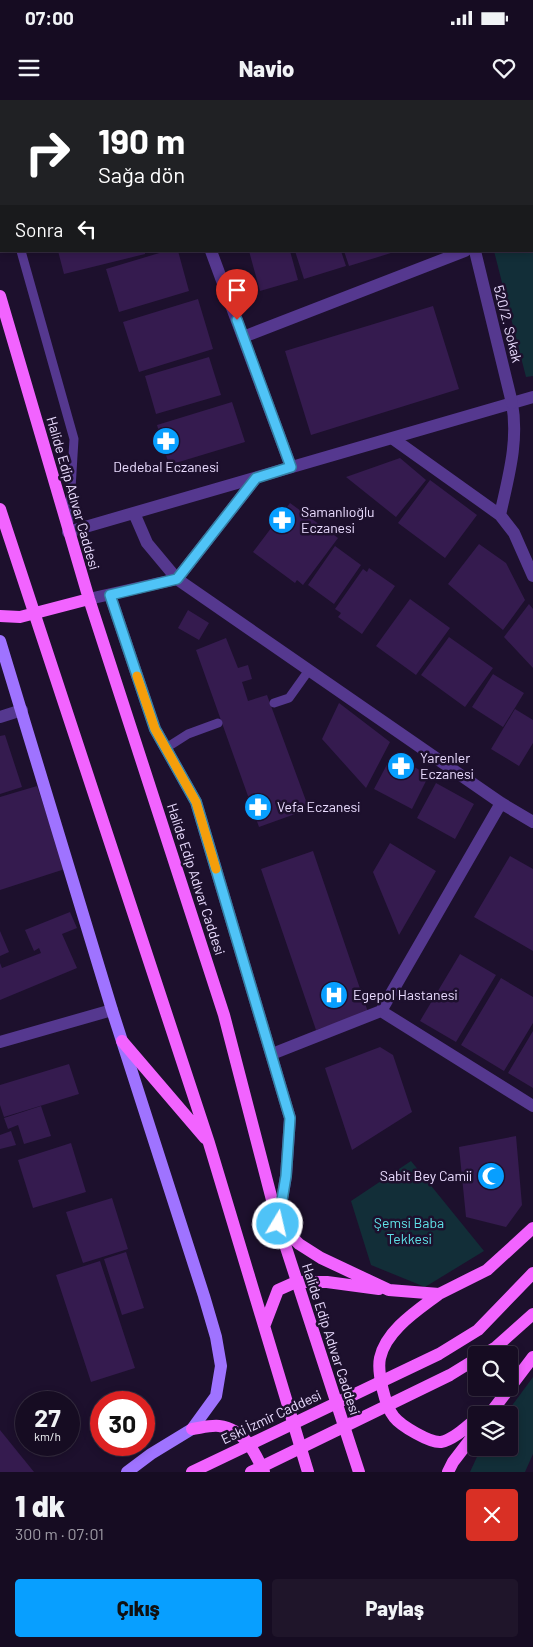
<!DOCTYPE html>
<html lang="tr">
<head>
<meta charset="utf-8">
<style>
	body { margin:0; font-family:Barlow,sans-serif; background:#1f152a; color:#f1f3f6; height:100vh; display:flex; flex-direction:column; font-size:19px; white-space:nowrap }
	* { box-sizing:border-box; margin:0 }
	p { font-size:16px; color:#9e9ba5 }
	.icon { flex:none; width:28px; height:28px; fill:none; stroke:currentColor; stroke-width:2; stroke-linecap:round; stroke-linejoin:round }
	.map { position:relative; height:1372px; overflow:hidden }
	.drawer { display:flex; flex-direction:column; background:#160c22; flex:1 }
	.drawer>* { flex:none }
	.guide { position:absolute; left:0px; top:0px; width:534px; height:152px; box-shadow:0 2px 8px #0003,0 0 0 1px #352c40; background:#202124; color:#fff; overflow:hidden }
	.buttons { position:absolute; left:468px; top:1246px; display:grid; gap:10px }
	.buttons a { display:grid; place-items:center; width:50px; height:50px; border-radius:5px; background:#160c22; box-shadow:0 2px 8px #0003,0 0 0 1px #352c40; font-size:25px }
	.speed { position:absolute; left:15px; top:1291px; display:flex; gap:10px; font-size:25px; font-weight:700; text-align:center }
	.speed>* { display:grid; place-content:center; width:65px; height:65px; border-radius:50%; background:#160c22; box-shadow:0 2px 8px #0003,0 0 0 1px #352c40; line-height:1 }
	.speed small { font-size:12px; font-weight:400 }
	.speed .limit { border:8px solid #d22; background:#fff; color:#111 }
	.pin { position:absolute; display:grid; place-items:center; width:42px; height:42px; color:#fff; margin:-51px -21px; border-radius:50% 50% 50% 0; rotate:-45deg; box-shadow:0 0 5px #0007 }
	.pin .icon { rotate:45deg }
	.me { position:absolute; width:55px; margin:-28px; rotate:9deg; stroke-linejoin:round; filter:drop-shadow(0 0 4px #0008) }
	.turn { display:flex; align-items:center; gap:18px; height:105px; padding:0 15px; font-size:22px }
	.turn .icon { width:65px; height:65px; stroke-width:2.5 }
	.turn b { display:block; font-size:35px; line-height:42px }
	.then { display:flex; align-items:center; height:48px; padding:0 15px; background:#0003; gap:10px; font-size:19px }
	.round { display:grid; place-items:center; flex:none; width:52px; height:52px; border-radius:5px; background:#1f152a }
	.overview { display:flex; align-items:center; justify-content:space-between; height:85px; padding:0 15px }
	h1 { font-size:30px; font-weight:800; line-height:38px }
	.action { display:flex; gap:10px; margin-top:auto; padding:10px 15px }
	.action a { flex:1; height:58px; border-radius:5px; background:#089fff; color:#111; font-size:20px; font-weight:800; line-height:58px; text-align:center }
	.action a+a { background:#1f152a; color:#f1f3f6 }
	.status { display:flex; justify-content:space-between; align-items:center; height:35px; padding:0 25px; background:#160c22; direction:ltr }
	.status svg { height:14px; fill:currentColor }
	header { display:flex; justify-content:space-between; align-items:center; height:65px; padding:0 15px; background:#160c22; font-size:22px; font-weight:800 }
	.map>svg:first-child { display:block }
</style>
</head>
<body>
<div class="status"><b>07:00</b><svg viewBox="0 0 49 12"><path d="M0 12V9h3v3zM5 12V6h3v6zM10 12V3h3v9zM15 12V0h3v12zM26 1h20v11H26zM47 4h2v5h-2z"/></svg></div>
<header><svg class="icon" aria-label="menu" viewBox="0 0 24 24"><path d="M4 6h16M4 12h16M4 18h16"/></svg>Navio<svg class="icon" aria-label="heart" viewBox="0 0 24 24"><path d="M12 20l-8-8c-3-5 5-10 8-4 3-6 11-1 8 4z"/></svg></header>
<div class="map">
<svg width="533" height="1372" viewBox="0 0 533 1372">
	<rect width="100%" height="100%" fill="#1d102d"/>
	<!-- green -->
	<path fill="#122e38" d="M455,0H533V276L526,277L494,151H532V1Z
		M411,1061L484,1151L425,1187L371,1165L351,1101Z
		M533,1277V1354L525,1372H470L481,1348H509V1315H505Z"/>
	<!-- building -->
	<path fill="#351b4f" d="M58,151H145V154L64,174Z
		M166,151H178L189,191L119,212L106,169Z
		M249,151H290L298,180L260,191Z
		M295,151H341L346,166L304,179Z
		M344,151H391V153L349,166Z
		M198,199L213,249L139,272L123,222Z
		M433,206L459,289L311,335L285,251Z
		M209,257L221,295L156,314L145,276Z
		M232,302L245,342L169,365L157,325Z
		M400,358L426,380L396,417L346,377Z
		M430,380L477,415L445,458L398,423Z
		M290,403L338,438L303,485L297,480L295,483L253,452Z
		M479,444L506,463L525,500L503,530L448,484Z
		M335,446L361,465L334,504L308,485Z
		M369,468L395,486L362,534L338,517L341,513L335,509L363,469L367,472Z
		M410,499L450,528L416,575L376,546Z
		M529,504L533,509V568L504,537Z
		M188,510L209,523L199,540L178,528Z
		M449,537L493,568L465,607L421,575Z
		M226,538L238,568L248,565L252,579L242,582L248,601L267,595L309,709L259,727L196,550Z
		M493,574L524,593L503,627L472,607Z
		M339,603L390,642L366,688L322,639Z
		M515,609L533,620V643L519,666L491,649Z
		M5,635L22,687L0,694V636Z
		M392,655L429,675L412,709L374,689Z
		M436,683L474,704L455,739L417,718Z
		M37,686L65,769L0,790V697Z
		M390,743L436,771L399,835L373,772Z
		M313,751L368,912L316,930L261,769Z
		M510,756L533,769V851L474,817Z
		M70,812L77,828L62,834L77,868L0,900V863L2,868L41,853L39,848L34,851L25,830Z
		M0,831L9,852L0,856Z
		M460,854L496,875L456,942L420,921Z
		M501,878L533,897V923L504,971L461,945Z
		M533,931V988L508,973Z
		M380,947L393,955L412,1012L352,1050L325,968Z
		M69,964L79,994L4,1017L0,1005V985Z
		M41,1006L51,1036L24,1044L18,1025L8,1029L4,1018Z
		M11,1031L16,1045L0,1049V1035Z
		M516,1036L522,1105L506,1127L466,1117L459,1047Z
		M71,1043L86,1092L33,1108L18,1060Z
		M112,1098L128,1149L83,1163L66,1112Z
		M126,1152L144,1208L122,1215L104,1159Z
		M100,1161L135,1268L91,1282L56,1175Z
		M0,1330L34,1372H0Z"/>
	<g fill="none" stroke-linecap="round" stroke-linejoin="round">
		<!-- service -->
		<path stroke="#55388f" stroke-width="9" d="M0,78L1,82
			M21,151L74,339L69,422
			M274,603L289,598L309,570
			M166,648L188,634L218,623"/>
		<!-- minor -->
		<path stroke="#55388f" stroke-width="12" d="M163,0L164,1
			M211,151L291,367
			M243,237L465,151
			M392,338L500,415L514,433L533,476
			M134,413L147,443L177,479L256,378
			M500,415C508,378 519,342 512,303
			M68,432L533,297
			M110,495L155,629L196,702L290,1018L286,1076L278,1123
			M89,499L177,479L501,703L533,722
			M0,617L22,610
			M381,911L501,703
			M0,942L112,910
			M272,954L381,911L533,1006"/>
		<!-- tertiary -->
		<path stroke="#55388f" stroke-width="12" d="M439,0V1
			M475,151L512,303"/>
		<!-- secondary -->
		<path stroke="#9f73ff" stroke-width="12" d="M0,541L112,910L204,1196L216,1237L221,1266L216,1296L192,1329L151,1354L127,1372"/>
		<!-- primary -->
		<path stroke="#f263ff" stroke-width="12" d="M0,196L89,499L224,915L278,1123L359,1372
			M0,409L209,1043L308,1372
			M0,516L20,517L89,499
			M122,941L205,1038
			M280,1125L299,1144L321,1158L389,1190L439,1194L487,1170L533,1128
			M439,1194C418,1210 386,1230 380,1258C377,1272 385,1306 394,1317C401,1326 430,1343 441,1342C454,1340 467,1326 476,1319
			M265,1224L278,1190L296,1182H327L379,1189
			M483,1255L496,1247L533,1214
			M489,1315L533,1257
			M192,1329C200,1328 211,1325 219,1326C244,1329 255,1352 264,1372
			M448,1372L453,1362L476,1332"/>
		<!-- primary-bridge -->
		<path stroke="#f263ff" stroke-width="12" d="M192,1372L439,1254L478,1230L533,1173
			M251,1372L450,1275L476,1259"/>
	</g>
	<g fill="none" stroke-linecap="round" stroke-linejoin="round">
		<!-- route casing -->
		<g stroke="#337fa1" stroke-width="12">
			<path id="route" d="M237,220L291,367L256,378L177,479L110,495L155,629L196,702L290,1018L286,1076L278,1124"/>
		</g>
		<!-- route -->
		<use href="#route" stroke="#4fc3f7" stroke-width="9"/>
		<!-- slow -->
		<path stroke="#f59e0b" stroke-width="9" d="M137,576L155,629L196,702L216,769"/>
	</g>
	<!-- icons -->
	<defs>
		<g id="pharmacy-disc" transform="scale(1.4375)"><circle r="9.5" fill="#089fff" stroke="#1d102d"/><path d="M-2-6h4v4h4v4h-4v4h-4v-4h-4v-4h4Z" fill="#fff"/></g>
		<g id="hospital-disc" transform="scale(1.4375)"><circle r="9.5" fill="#089fff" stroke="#1d102d"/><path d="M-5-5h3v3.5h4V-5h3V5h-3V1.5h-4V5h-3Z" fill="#fff"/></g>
		<g id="mosque-disc" transform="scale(1.4375)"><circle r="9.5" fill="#089fff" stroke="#1d102d"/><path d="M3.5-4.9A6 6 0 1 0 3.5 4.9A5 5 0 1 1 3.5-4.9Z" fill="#fff"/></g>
	</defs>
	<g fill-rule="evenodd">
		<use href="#pharmacy-disc" x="166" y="341"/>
		<use href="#pharmacy-disc" x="282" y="420"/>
		<use href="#pharmacy-disc" x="401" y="666"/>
		<use href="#pharmacy-disc" x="258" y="707"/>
		<use href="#hospital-disc" x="334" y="895"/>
		<use href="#mosque-disc" x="491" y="1076"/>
	</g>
	<g text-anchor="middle" stroke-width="5" stroke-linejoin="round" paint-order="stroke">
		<!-- street labels -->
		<g font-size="14" fill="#eadcff" stroke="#1d102d">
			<text transform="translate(508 224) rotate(76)" y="5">520/2. Sokak</text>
			<text transform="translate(73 393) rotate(74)" y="5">Halide Edip Adıvar Caddesi</text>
			<text transform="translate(196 779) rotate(72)" y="5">Halide Edip Adıvar Caddesi</text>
			<text transform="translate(331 1239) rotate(72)" y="5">Halide Edip Adıvar Caddesi</text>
			<text transform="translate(271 1317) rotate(-25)" y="5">Eski İzmir Caddesi</text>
		</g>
		<!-- poi labels -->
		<g font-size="14" fill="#eadcff" stroke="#1d102d" text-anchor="start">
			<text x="166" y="372" text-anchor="middle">Dedebal Eczanesi</text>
			<text x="301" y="417">Samanlıoğlu<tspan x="301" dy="16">Eczanesi</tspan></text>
			<text x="420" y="663">Yarenler<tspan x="420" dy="16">Eczanesi</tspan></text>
			<text x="277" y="712">Vefa Eczanesi</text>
			<text x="353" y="900">Egepol Hastanesi</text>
			<text x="472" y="1081" text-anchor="end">Sabit Bey Camii</text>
		</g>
		<!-- park labels -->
		<g font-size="14" fill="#5fe2e8" stroke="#1d102d">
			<text x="409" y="1128">Şemsi Baba<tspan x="409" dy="16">Tekkesi</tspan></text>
		</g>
	</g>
</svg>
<div class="buttons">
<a><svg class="icon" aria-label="search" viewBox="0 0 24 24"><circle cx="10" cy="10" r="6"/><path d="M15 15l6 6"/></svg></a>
<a><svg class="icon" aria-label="layers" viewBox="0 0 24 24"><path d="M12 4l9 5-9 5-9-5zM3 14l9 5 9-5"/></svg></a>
</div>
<div class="speed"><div>27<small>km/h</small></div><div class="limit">30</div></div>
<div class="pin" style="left:237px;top:220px;background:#d93025"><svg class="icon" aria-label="arrive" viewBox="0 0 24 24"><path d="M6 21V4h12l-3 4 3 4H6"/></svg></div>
<svg class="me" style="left:278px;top:1124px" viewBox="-20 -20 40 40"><circle r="17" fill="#4fc3f7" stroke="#fff" stroke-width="3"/><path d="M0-11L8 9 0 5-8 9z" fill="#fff"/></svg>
<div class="guide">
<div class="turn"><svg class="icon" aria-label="right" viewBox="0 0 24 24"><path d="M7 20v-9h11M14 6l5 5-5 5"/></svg><div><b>190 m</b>Sağa dön</div></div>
<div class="then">Sonra<svg class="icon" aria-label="left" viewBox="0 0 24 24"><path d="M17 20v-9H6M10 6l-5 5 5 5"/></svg></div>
</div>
</div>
<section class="drawer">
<div class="overview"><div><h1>1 dk</h1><p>300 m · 07:01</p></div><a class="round" style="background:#d93025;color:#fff"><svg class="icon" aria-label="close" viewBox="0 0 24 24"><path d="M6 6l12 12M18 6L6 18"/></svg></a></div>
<div class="action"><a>Çıkış</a><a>Paylaş</a></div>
</section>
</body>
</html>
